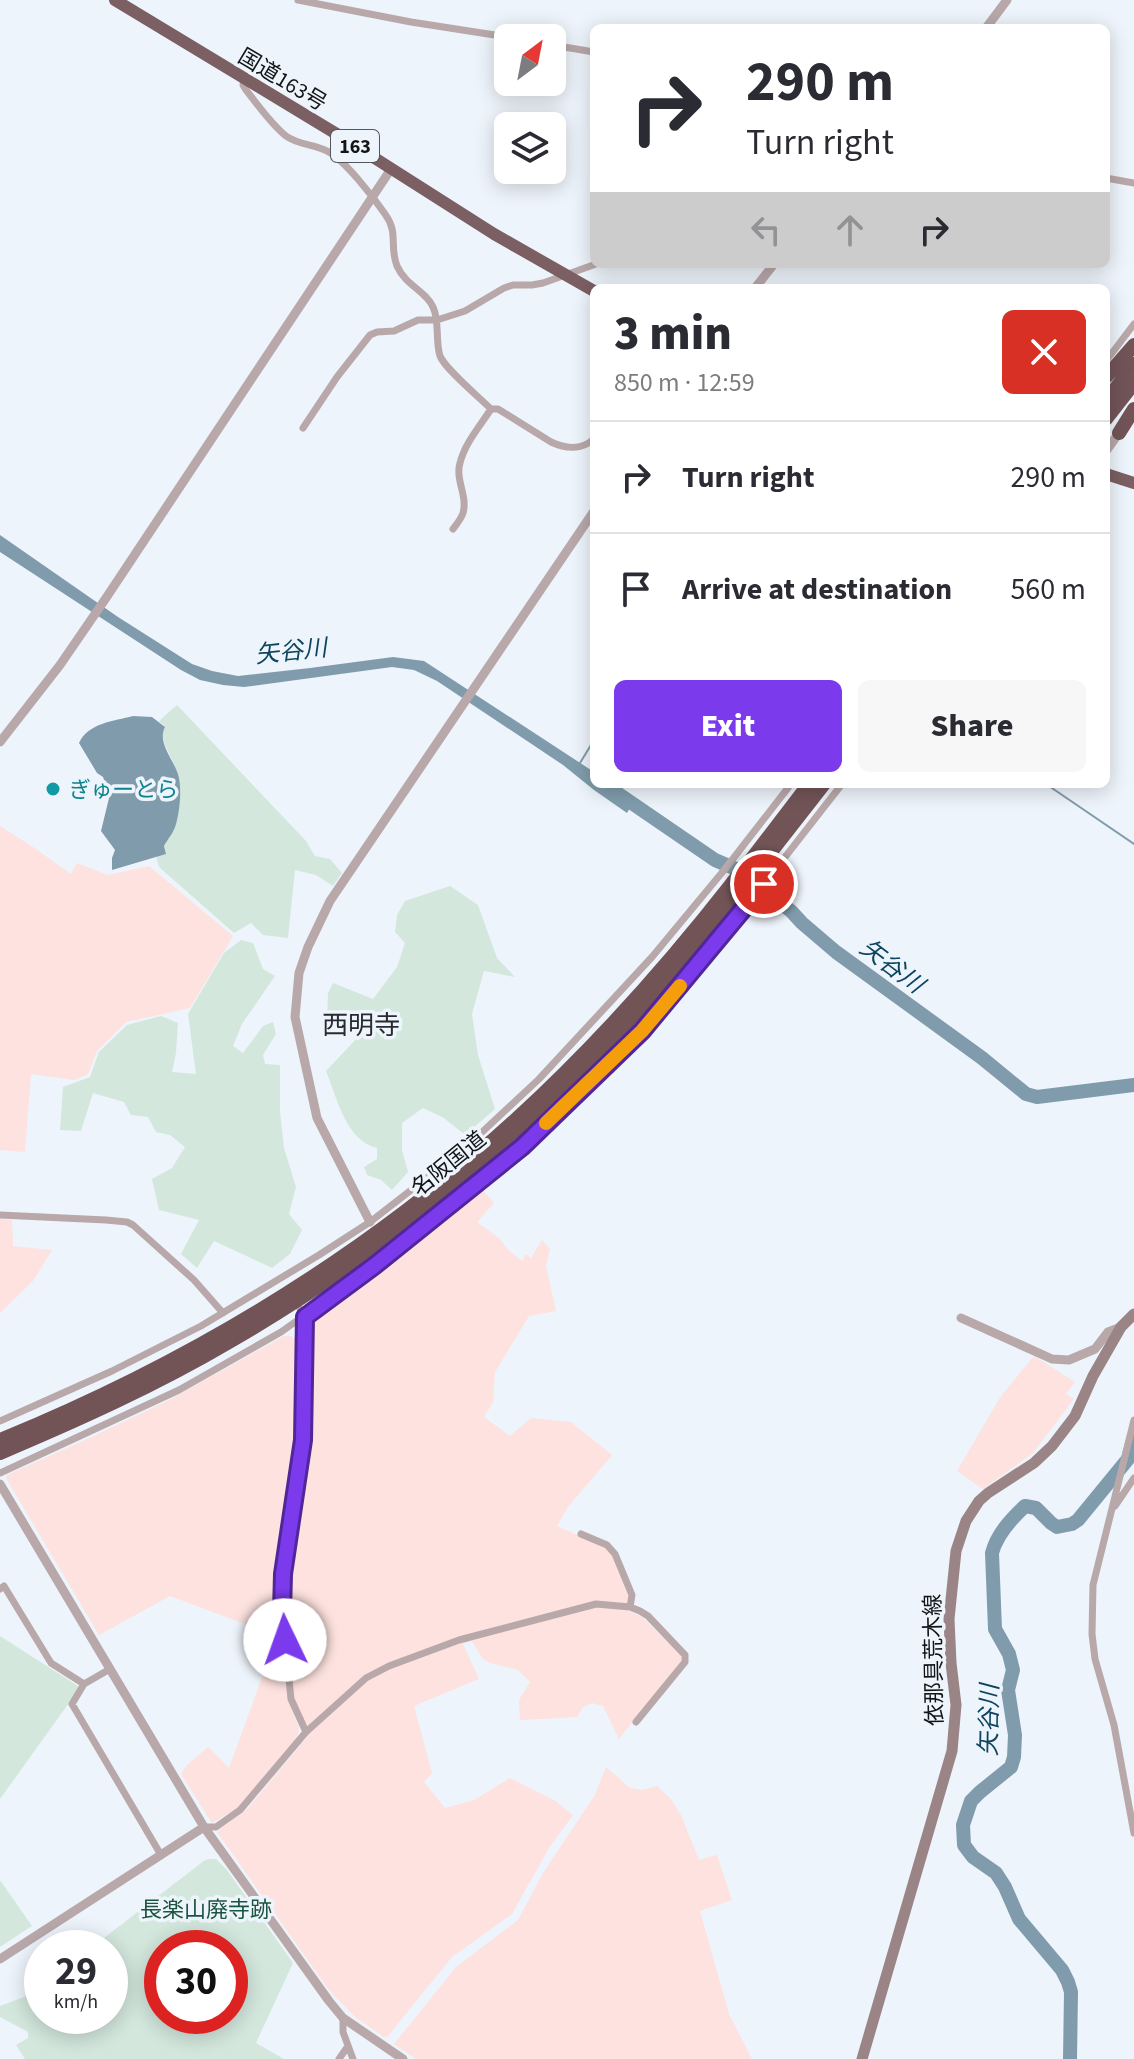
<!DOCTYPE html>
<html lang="en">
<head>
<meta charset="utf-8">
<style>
	body { margin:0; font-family:"Source Sans 3","Noto Sans JP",sans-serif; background:#f7f7f7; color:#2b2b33; height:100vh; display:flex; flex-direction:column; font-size:30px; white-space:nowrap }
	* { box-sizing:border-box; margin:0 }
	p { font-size:26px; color:#7c7c81 }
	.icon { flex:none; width:44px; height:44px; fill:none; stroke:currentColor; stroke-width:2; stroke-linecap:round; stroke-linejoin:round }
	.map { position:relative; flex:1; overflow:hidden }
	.details { position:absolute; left:590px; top:284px; width:520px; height:504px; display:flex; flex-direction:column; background:#fff; border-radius:12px; box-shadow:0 4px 20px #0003 }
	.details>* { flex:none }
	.guide { position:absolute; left:590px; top:24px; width:520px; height:244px; border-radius:12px; box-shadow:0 4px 20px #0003; background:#fff; color:#2b2b33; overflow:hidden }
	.needle { width:52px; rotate:32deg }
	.tools { position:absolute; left:494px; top:24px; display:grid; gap:16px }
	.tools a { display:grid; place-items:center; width:72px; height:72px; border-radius:12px; background:#fff; box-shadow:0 4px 20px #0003; font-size:40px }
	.speed { position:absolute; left:24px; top:1930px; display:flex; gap:16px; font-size:40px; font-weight:700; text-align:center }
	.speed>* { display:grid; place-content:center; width:104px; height:104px; border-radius:50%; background:#fff; box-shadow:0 4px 20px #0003; line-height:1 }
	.speed small { font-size:20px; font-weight:400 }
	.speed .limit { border:12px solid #d22; background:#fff; color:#111 }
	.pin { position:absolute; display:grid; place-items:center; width:68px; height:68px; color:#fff; margin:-34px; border:4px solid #fff; border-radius:50%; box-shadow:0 2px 8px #0007 }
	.me { position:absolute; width:88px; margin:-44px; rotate:357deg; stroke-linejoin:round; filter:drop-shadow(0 0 6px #0008) }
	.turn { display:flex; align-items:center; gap:28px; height:168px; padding:0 24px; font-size:36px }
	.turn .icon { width:104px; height:104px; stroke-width:2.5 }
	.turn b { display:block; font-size:56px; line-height:68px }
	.lanes { display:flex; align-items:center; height:76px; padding:0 24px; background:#0003; justify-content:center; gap:40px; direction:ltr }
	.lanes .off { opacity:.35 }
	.round { display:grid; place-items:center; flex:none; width:84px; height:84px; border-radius:12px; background:#f7f7f7 }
	.overview { display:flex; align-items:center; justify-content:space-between; height:136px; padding:0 24px }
	h1 { font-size:48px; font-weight:800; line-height:60px }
	.primary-button { display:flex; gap:16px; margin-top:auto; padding:16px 24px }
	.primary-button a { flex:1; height:92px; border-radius:12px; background:#7c3aed; color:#fff; font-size:32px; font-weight:800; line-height:92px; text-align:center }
	.primary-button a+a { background:#f7f7f7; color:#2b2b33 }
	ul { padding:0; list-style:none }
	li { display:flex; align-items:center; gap:24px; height:112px; padding:0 24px; border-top:2px solid #e1e1e2 }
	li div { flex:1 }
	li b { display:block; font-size:30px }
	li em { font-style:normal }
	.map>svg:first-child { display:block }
</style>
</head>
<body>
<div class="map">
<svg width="1134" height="2059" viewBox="0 0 1134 2059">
	<rect width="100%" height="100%" fill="#eef4fb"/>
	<!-- industrial -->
	<path fill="#fde2df" d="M0,826L33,847L71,874L77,863L108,875L149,866L233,936L190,1008L126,1022L97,1051L88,1074L74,1080L31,1074L25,1152L0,1150Z
		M480,1187L494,1203L477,1222L500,1239L508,1250L522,1261L526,1254L531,1258L542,1240L550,1249L546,1266L556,1311L529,1316L495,1372L493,1402L484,1417L510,1436L531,1418L571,1422L612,1455L568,1507L557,1526L606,1548L614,1557L629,1594L627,1610L642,1617L681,1655V1661L619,1739L603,1706L592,1703L583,1707L577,1717L520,1720L519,1700L530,1682L518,1670L490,1663L482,1658L472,1641L463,1644L479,1679L414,1706L432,1773L424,1782L445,1808L474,1800L510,1778L554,1800L573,1815L549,1848L512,1914L452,1957L387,2037H384L354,2016L329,1990L217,1832L249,1807L308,1736L294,1699L285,1609V1577L307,1441L310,1322L311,1318Z
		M0,1219L12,1220L13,1246L52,1250L33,1281L0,1313Z
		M284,1336H291L296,1339L300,1345L299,1445L279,1576V1610L261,1604L253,1627L170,1596L99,1635L6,1478L7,1475L96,1435L167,1401Z
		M1034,1356L1075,1382L1066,1394L1074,1399L1033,1453L983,1489L957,1471L1001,1396Z
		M264,1672L285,1680L289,1703L299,1728L297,1738L235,1810L212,1823L181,1774L187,1765L208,1747L229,1768Z
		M606,1767L630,1788L643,1790L657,1786L670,1798L681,1815L699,1860L717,1855L732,1900L700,1911L729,2014L752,2059H416L394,2044L456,1967L518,1920L543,1873L595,1795Z"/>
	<!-- green -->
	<path fill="#d3e7dd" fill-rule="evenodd" d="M177,705L306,841L315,856L330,859L342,873L333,886L316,875L295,870L288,938L263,935L251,923L234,933L159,867L156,857L166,853L164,846L170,836L178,773L165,745L162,732L165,726L159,721Z
		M450,886L478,905L497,958L515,977L484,971L472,1014L478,1055L495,1109L465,1135L444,1118L423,1108L402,1123V1150L408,1172L392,1190L381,1180L367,1175L364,1167L377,1159V1148C346,1141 337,1098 326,1071L359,1036L351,1025L327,1019L328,993L333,983L373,999L397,967L405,943L395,932L397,915L405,901Z
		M241,940L253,943L263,969L275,976L242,1024L233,1046L243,1053L263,1026L273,1022L276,1034L263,1055L265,1064L280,1065V1111L284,1148L296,1187L289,1214L302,1230L290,1254L272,1268L214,1241L197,1268L181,1254L199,1220L159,1210L152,1179L172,1168L185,1147L170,1135L156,1132L148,1117L131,1115L124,1102L93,1093L81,1131L60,1130L63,1087L90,1077L99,1052L127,1025L161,1016L178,1023L176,1053L172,1072L196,1074L188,1014L224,953Z
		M0,1636L78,1686L79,1689L0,1799Z
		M209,1859H216L227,1870L293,1963L256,2043L284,2059H25L16,2045L28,2038V2032L0,2017V2006L24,1997L42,1985V2016H110V1948H91L205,1860ZM230,1948V2016H162V1948Z
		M0,1880L32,1926L0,1947Z"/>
	<!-- water -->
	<path fill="#809cac" d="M0,535L118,617L192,664L212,671L238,676L310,668L393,657L424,661L594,772V784H612L635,799L627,813L594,790L563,765L437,681L414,670L392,667L244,687L223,685L200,680L181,670L0,552Z
		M133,716L152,717L165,727C157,742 173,759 178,774C182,788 180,810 176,824C174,832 168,839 164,846L166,854L112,870V858L115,850L101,831L109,798L107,788L103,777L97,773L79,743C88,723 114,721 133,716Z"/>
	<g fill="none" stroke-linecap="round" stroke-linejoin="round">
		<!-- stream -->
		<path stroke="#809cac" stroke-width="2" d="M580,763L594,740
			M1046,784L1134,844"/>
		<!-- river -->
		<path stroke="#809cac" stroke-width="14" d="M604,784L715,860L736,869L791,911L802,923L836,952L982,1058L1026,1094L1037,1097L1134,1085
			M1070,2059L1071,1992L1068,1982L1062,1970L1019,1919L1005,1887L996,1873L973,1857L964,1845L963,1825L971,1801L980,1792L1011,1767L1014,1757L1015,1735L1008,1690L1013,1670L1009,1654L995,1629L992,1553C997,1534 1011,1519 1025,1506L1036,1508L1051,1523L1057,1527L1072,1524L1078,1520L1128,1459L1134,1436"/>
		<!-- minor -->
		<path stroke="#b8a8aa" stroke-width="7" d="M298,0L411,22L514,38
			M552,45L594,52
			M244,78L243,85L246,90C258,105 271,124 286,136C298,145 314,144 327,151C344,159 374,198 385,214C399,233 389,246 397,266C406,286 426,291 433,307C440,322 435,340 440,356C446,370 479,397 491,409H498L551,442C566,449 582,450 594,439
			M1106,178L1134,183
			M1106,361L1134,324
			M303,428L337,377L370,335L377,332L394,331L418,320H437L465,311L504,288L513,285H532L543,283L596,264
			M453,529C457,524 461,519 463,513C468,496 455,480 460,463C465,443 480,426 491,409
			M0,1215L106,1220L127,1222L133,1225L194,1280L223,1313
			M300,1309L305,1317L303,1440L283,1574L282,1612L291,1699L306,1732
			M1134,1420L1093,1585L1092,1634L1095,1659L1114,1725L1134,1833
			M0,1421L112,1371L201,1326L319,1255L370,1222L464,1149L539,1079L652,957L725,869L791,784
			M0,1473L179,1390L281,1332L374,1266L522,1147L642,1031L757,893L842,784
			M1115,1506L1134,1478
			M581,1534L607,1545L615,1554L632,1595L630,1607
			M0,1589L4,1586L51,1663L84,1684
			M110,1669L84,1684L72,1704L161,1855
			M204,1827H216L240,1810L306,1732L366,1678L389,1666L459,1640L596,1604L630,1607L640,1611L648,1616L685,1655V1662L636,1722
			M343,2018V2032L353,2059
			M339,2059L348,2046"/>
		<!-- tertiary -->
		<path stroke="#b8a8aa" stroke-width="9" d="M986,28L1007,0
			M755,288L774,264
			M1106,451L1119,433
			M0,742L60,665L106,598L391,169
			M370,1222L317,1118L295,1017L299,973L308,947L330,901L594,511
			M961,1318L1052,1359L1069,1360L1095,1349L1108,1332L1121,1327
			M0,1484L204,1827L329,2001L343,2018L403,2059
			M0,1959L204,1827"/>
		<!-- secondary -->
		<path stroke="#9a8486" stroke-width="11" d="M862,2059L952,1751L956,1705L951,1663L949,1619L956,1551L966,1521L979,1501L988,1493L1034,1463L1052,1446L1075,1416L1093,1376L1121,1327L1134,1314"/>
		<!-- trunk -->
		<path stroke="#7b5f62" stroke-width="12" d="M115,0L340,136L494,234L594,291
			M1106,474L1134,483"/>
		<!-- motorway -->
		<path stroke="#725457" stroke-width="14" d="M1106,377L1134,345
			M1106,401L1134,364
			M1106,419L1134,383
			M1119,433L1134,409
			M747,865L809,784
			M756,871L824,784
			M0,1440C179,1367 348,1267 494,1139C583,1061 661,974 733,882
			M0,1453C78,1420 156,1385 229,1342C431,1225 599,1074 742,889"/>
		<!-- motorway-bridge -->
		<path stroke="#725457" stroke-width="14" d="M733,882L747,865
			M742,889L756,871"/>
	</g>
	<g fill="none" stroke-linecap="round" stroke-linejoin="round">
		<!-- route casing -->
		<g stroke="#51269a" stroke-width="20">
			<path id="route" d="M285,1640L282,1612L283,1574L303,1440L305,1317L374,1266L522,1147L642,1031L764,884"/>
		</g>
		<!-- route -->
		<use href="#route" stroke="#7c3aed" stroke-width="14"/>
		<!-- slow -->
		<path stroke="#f59e0b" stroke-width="14" d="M546,1123L642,1031L680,986"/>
	</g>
	<!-- markers -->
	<circle fill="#0f9aa8" stroke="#eef4fb" stroke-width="3" cx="53" cy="789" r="8"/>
	<g text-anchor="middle" stroke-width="7" stroke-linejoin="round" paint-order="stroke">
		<!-- shield labels -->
		<rect fill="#eef4fb" stroke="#54575b" stroke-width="2" x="331" y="130" width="48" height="32" rx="6"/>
		<g font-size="20" font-weight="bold" fill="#121416">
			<text x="355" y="153">163</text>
		</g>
		<!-- street labels -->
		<g font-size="22" fill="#121416" stroke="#eef4fb">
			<text transform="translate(283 79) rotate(31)" y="8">国道163号</text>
			<text transform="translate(448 1163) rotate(-39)" y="8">名阪国道</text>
			<text transform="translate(933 1660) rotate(-91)" y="8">依那具荒木線</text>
		</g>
		<!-- culture labels -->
		<g font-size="22" fill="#0d838f" stroke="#eef4fb" text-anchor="start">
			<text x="69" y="797">ぎゅーとら</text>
		</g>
		<!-- park labels -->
		<g font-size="22" fill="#1b543f" stroke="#eef4fb">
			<text x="206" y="1917">長楽山廃寺跡</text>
		</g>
		<!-- water labels -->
		<g font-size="24" font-style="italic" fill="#0d445e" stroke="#eef4fb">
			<text transform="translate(291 651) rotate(-6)" y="8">矢谷川</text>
			<text transform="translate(892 966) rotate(37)" y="8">矢谷川</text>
			<text transform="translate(989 1720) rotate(-89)" y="8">矢谷川</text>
		</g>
		<!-- quarter labels -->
		<g font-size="26" fill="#272b31" stroke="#eef4fb">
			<text x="361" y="1034">西明寺</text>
		</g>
	</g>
</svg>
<div class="tools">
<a><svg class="needle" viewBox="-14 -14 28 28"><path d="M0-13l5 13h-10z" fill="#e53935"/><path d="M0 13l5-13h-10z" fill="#7c7c81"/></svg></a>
<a><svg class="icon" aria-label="layers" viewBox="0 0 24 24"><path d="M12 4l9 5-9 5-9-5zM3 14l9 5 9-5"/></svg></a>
</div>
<div class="speed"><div>29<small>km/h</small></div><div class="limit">30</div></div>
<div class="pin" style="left:764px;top:884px;background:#d93025"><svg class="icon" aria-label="arrive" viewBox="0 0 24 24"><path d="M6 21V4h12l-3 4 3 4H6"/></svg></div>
<svg class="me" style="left:285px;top:1640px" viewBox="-20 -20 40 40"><circle r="19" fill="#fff"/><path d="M0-13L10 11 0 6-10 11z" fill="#7c3aed"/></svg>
<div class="guide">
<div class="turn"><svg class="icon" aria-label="right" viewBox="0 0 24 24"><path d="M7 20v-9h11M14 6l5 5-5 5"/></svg><div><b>290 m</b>Turn right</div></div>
<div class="lanes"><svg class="icon off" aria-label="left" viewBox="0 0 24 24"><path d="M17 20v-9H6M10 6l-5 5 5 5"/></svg><svg class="icon off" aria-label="ahead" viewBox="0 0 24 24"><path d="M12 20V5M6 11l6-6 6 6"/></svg><svg class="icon" aria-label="right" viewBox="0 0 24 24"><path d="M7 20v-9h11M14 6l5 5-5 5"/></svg></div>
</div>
<section class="details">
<div class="overview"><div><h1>3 min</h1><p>850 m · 12:59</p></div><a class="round" style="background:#d93025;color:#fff"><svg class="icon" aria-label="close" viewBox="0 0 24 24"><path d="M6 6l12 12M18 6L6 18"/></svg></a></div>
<ul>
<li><svg class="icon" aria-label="right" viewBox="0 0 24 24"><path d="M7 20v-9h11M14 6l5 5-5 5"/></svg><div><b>Turn right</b></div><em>290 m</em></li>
<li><svg class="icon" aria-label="arrive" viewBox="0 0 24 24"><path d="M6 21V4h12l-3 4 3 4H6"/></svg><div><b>Arrive at destination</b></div><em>560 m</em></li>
</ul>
<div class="primary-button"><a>Exit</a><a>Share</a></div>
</section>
</div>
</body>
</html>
